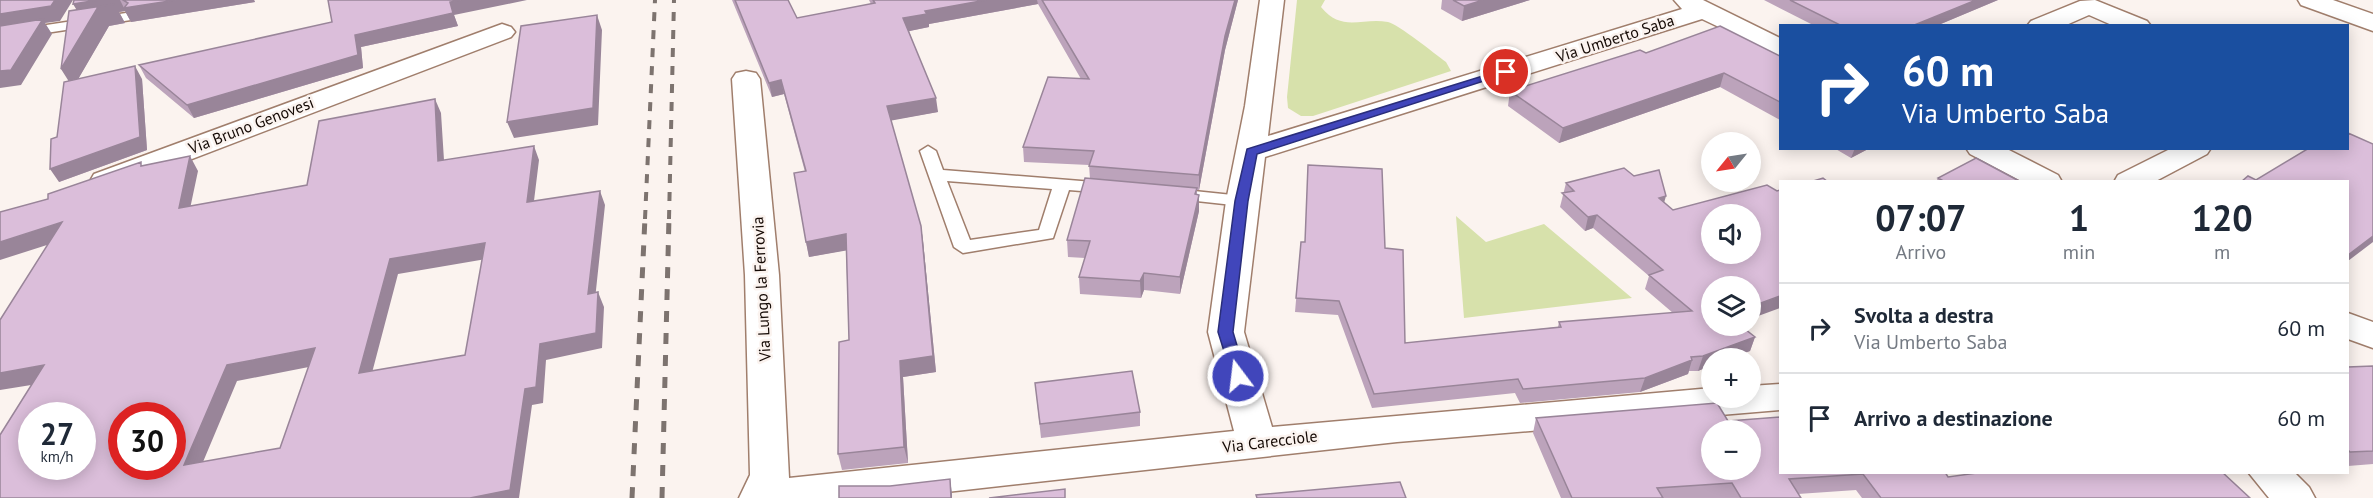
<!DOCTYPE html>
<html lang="it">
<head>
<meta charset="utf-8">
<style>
	body { margin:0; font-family:"PT Sans",sans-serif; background:#f6f6f7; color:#1f2937; height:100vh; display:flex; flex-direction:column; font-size:22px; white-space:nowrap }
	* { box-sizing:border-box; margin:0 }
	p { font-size:20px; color:#747a83 }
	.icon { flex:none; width:33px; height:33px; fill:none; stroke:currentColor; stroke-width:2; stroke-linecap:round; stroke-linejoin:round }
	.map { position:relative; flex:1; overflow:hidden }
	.details { position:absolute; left:1779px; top:180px; width:570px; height:294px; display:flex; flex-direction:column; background:#fff; border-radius:0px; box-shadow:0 3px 15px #0003 }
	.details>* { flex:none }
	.hud { position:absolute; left:1779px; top:24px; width:570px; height:126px; border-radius:0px; box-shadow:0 3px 15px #0003; background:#1a4fa0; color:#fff; overflow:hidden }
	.needle { width:39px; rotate:240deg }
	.fabs { position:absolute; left:1701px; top:132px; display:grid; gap:12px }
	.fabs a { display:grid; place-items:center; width:60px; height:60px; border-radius:50%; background:#fff; box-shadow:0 3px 15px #0003; font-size:30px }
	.speed { position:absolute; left:18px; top:402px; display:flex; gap:12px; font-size:30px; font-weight:700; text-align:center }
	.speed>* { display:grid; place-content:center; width:78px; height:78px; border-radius:50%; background:#fff; box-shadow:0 3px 15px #0003; line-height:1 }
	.speed small { font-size:15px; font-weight:400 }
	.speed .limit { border:9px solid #d22; background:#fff; color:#111 }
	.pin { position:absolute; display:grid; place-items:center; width:51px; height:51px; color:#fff; margin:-26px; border:3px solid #fff; border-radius:50%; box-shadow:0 2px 6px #0007 }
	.me { position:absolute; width:66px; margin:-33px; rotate:345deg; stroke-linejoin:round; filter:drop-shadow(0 0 4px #0008) }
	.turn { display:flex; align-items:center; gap:21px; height:126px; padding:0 24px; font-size:27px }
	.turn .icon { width:78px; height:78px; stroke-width:2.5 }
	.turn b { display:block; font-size:42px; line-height:51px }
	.eta { display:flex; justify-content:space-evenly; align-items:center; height:102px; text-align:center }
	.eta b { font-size:36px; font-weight:600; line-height:42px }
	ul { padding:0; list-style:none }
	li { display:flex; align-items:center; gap:18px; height:90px; padding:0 24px; border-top:2px solid #e0e1e3 }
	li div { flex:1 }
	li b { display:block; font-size:22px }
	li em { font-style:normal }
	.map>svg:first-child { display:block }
</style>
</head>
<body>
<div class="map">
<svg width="2373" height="498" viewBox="0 0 2373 498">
	<rect width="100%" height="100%" fill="#fbf3ef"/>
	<!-- green -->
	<path fill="#d7e1ab" d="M1297,0H1325L1321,7C1342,33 1362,17 1388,22C1398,24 1435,54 1446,62L1451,71L1313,116H1301L1288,108L1287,97Z
		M1456,216L1486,242L1544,224L1632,298L1464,318Z"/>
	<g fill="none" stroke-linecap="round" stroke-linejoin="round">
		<!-- lane casing -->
		<g stroke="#a07e6c" stroke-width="3">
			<path id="lane" d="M126,13L133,17L131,20L0,40V32Z
				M928,146L936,151L943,170L1106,183L1114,188L1106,193L1069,190L1053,238L963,253L954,247L920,151ZM947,181L1052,189L1039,230L970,240Z
				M1175,189L1242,196L1251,201L1242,206L1169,198L1166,194Z"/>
		</g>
		<!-- street casing -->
		<g stroke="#a07e6c" stroke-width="3">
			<path id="street" d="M1260,0H1284L1268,136L1682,9L1674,0H1703L1780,38V56L1702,19L1265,157L1244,332L1272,427L1712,388V398H1750V386L1780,384V410L1397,442L893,498H739L750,475L745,275L732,79L736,73L746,71L756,73L760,79L779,275L789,478L1234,431L1208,332L1226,201L1245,106Z
				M2095,0L2147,21L2151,26H2114L2089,15L2064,26H2027L2031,21L2080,1Z
				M502,24L511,27L515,32L511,37L116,188L105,190L94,188L90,181L94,174Z
				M1966,148H2005L2058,175L2062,182H2023L1970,154Z
				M2172,148H2211L2207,154L2154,182H2114L2118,175Z
				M2348,313L2373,322V348L2348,339Z
				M2248,472H2294L2309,487L2315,498H2269Z"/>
		</g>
		<!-- secondary casing -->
		<g stroke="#a07e6c" stroke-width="3">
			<path id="secondary" d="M2298,0H2333L2373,14V31L2301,5Z"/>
		</g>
		<!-- lane -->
		<use href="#lane" fill="#fff" fill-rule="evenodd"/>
		<!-- street -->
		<use href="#street" fill="#fff" fill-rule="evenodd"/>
		<!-- secondary -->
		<use href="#secondary" fill="#fff" fill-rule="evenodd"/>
		<!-- rail-far1 -->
		<path stroke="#7d736f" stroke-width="4" stroke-dasharray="9 9" stroke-linecap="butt" d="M645,219L655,0
			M669,219L674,0"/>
		<!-- rail -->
		<path stroke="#7d736f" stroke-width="5" stroke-dasharray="11 11" stroke-linecap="butt" d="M632,498L645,217
			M662,498L669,217"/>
	</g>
	<!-- wall -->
	<path fill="#bca3bb" d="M74,0H254L255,2L131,22L125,11L119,12L125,23L109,26L78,79H142L147,150L59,182L57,137L68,81L77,10Z
		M732,0H788L797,18L871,4L869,0H1238L1225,50L1199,190H1197V194L1199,195V211L1180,294L1144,290L1141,298L1080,294L1079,277L1085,258L1068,257L1067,240L1090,179L1089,165L1024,162L1023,147L1081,79L1038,4L929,24V27L909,31L938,112L891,120L921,226L923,241L936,372L903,377L908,463L842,470L838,454L849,340L846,250L809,257L806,242L805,172L784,94L772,97Z
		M1442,0H1530L1462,21L1441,9Z
		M1764,0H1998L1936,26H1815Z
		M454,15L458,26L361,47L363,68L194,118L146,78L139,65Z
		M1646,53L1780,56V120L1720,87L1559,143L1508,106L1510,91Z
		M1834,148H1870L1851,158Z
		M1308,165L1385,248L1405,343L1558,327L1559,322L1673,313L1645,289L1649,276L1593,228L1585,231L1560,207L1566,183L1664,202L1712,326L1755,337L1750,351L1730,358H1712V365L1698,371H1689L1688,374L1640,392L1520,403L1515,393L1372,408L1338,315L1295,312L1301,242H1305Z
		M1938,178L2021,182H1936Z
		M2373,366V464L2348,466V367Z
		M1035,383L1140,412V426L1041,438Z
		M1536,418L1728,421L1948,477L2250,498H1862L1856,490L1798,494L1801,498H1561L1533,433Z"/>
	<!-- shaded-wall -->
	<path fill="#998599" d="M55,0H73L60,21L45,23L52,34L21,85L0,88V14Z
		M98,0H120L124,8L176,0H254L255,2L131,22L125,11L119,12L125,23L109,26L73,88L61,69L81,17L73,4Z
		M461,0H527L454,15L458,26L361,47L363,68L194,118L187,105L355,35L450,2Z
		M986,0H1037L1038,4L929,24V27L905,32L903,18L925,11Z
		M1235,0H1238L1225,50L1199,190V175L1225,36Z
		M1483,0H1530L1462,21L1464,6Z
		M1976,0H1998L1936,26H1912Z
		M597,15L602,30L598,125L514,138L507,122Z
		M135,66L142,79L147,150L59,182L50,169Z
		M1724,73L1720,87L1559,143L1563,128Z
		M781,80L784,94L772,97L769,83Z
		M936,98L938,112L889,121L887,106Z
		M435,99L441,113L445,176L438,161Z
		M534,146L539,160L532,217L527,202Z
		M1855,148H1870L1851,158Z
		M190,156L198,171L187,223L179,208Z
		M600,191L605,205L594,309L588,294Z
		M1199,195V211L1180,294V277Z
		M1666,196L1662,210L1659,198Z
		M1597,215L1593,228L1585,231L1588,217Z
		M62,222L72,237L0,260V242Z
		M921,226L923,241L936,372L903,377L908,463L904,447L900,361Z
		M846,234L849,250L809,257L806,242Z
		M2373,236V242L2348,261V255Z
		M485,243L492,258L398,274L368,388L359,373L390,259Z
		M1144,273V290L1141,298L1140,281Z
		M598,292L604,307L602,348L546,360L543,403L532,405L519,498H470L525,389L540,344Z
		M1780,296V308L1750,319V307Z
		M1755,337L1750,351L1730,358H1712V365L1698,371L1703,356Z
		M315,348L324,364L237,381L195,481L184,465L227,365Z
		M1692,360L1688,374L1640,392L1645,378Z
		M44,365L56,381L0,390V373Z
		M950,479L952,494V498H951Z"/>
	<!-- building -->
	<path fill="#dbbeda" stroke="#998599" stroke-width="1.5" fill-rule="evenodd" d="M0,0H55L51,6L0,14Z
		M74,0H98L73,4Z
		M123,0H176L124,8L128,3Z
		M328,0H461L450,2L453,13L355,35L358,55L187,105L139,65L332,22Z
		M735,0H788L797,18L875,3L873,0H986L925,11L927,14L903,18L936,98L887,106L921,226L933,356L900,361L904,447L838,454L839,342L849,340L846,234L806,242L794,173L806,171L781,80L769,83Z
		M1042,0H1235L1225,36L1199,175L1089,166L1094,151L1023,147L1048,77L1089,79Z
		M1453,0H1483L1464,6Z
		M1790,0H1976L1912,26H1842Z
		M115,4L98,7L61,69L69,11Z
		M597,15L593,108L507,122L521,26Z
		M43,19L11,70L0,71V26Z
		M1720,26L1780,56V102L1724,73L1563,128L1510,91L1640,50L1646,53Z
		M135,66L140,137L50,169L51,139L57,137L64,82Z
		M435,99L438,161L534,146L527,202L600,191L588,294L598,292L596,333L540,344L536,387L525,389L510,490L470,498H0V435L44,365L0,373V320L62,222L0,242V212L48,199V194L141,162V166L190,156L179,208L307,185L319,121ZM485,243L465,355L359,373L390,259ZM315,348L280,448L184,465L227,365ZM32,416H82V466H32ZM122,416H172V466H122Z
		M2348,133L2373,144V236L2348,255V182H2241L2248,176L2256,180L2309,148H2348Z
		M1976,158L2021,182H1945L1938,178Z
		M1308,165L1382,169L1385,248L1403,250L1405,343L1561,327L1559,322L1692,311L1649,275L1663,270L1597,215L1588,217L1562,193L1574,191L1566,183L1624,168L1634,176L1659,170L1666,196L1659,198L1673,210L1767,185L1777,191L1780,190V296L1750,307V286H1712V326H1741L1755,337L1703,356L1691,357L1692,360L1645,378L1523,389L1518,379L1374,394L1339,301L1296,298L1301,242H1305ZM1712,214H1750V254H1712Z
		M1085,178L1197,188L1195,194L1199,195L1180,277L1144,273L1140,281L1079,277L1090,241L1067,240Z
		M1823,178L1828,182H1810Z
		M2373,366V451L2350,452L2348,450V367Z
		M1132,371L1140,412L1040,424L1035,383Z
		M1717,403L1728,421L1780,417V472H1945L1948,477L1984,472H2222L2250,498H1881L1863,474L1789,479L1801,498H1741L1732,483L1657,488L1663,498H1572L1536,418ZM1712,430H1750V470H1712Z
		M950,479L951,498H839V486H890Z
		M1400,482L1406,498H1257L1256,495Z
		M1065,489V498H989Z"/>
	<!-- route -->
	<path fill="#4146bb" stroke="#2a2e7a" stroke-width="1.5" d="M1502,70L1512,72L1257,154L1248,201L1233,332L1246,376L1244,380H1233L1218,332L1235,201L1247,149Z"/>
	<g text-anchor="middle" stroke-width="5" stroke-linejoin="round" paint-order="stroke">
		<!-- street labels -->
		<g font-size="16" fill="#140904" stroke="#fbf3ef">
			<text transform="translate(1615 38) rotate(-18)" y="6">Via Umberto Saba</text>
			<text transform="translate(251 125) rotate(-21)" y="6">Via Bruno Genovesi</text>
			<text transform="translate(761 289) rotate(-93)" y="6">Via Lungo la Ferrovia</text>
			<text transform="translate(1270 441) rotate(-7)" y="6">Via Carecciole</text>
		</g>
	</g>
</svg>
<div class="fabs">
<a><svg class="needle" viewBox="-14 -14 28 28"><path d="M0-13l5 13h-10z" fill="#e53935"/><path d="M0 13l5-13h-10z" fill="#747a83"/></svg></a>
<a><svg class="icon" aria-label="sound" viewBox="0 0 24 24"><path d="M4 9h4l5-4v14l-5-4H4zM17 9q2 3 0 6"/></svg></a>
<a><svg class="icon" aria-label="layers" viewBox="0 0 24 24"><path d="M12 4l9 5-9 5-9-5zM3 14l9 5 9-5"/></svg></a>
<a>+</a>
<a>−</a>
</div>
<div class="speed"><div>27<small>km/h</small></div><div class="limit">30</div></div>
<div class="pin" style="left:1506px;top:72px;background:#d93025"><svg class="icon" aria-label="arrive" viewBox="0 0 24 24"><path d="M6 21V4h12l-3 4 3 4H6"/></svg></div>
<svg class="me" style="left:1238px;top:376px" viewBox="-20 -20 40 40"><circle r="17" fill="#4146bb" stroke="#fff" stroke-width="3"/><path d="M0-11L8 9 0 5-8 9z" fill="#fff"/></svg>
<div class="hud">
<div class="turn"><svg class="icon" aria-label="right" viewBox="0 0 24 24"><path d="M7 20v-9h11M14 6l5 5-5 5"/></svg><div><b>60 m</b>Via Umberto Saba</div></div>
</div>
<section class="details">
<div class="eta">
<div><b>07:07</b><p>Arrivo</p></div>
<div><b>1</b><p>min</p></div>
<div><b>120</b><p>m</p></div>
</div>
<ul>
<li><svg class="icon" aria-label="right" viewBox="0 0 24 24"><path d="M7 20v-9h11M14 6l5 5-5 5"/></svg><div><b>Svolta a destra</b><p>Via Umberto Saba</p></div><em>60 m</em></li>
<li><svg class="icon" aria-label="arrive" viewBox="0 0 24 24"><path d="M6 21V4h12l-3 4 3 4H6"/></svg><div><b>Arrivo a destinazione</b></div><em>60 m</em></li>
</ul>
</section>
</div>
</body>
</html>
